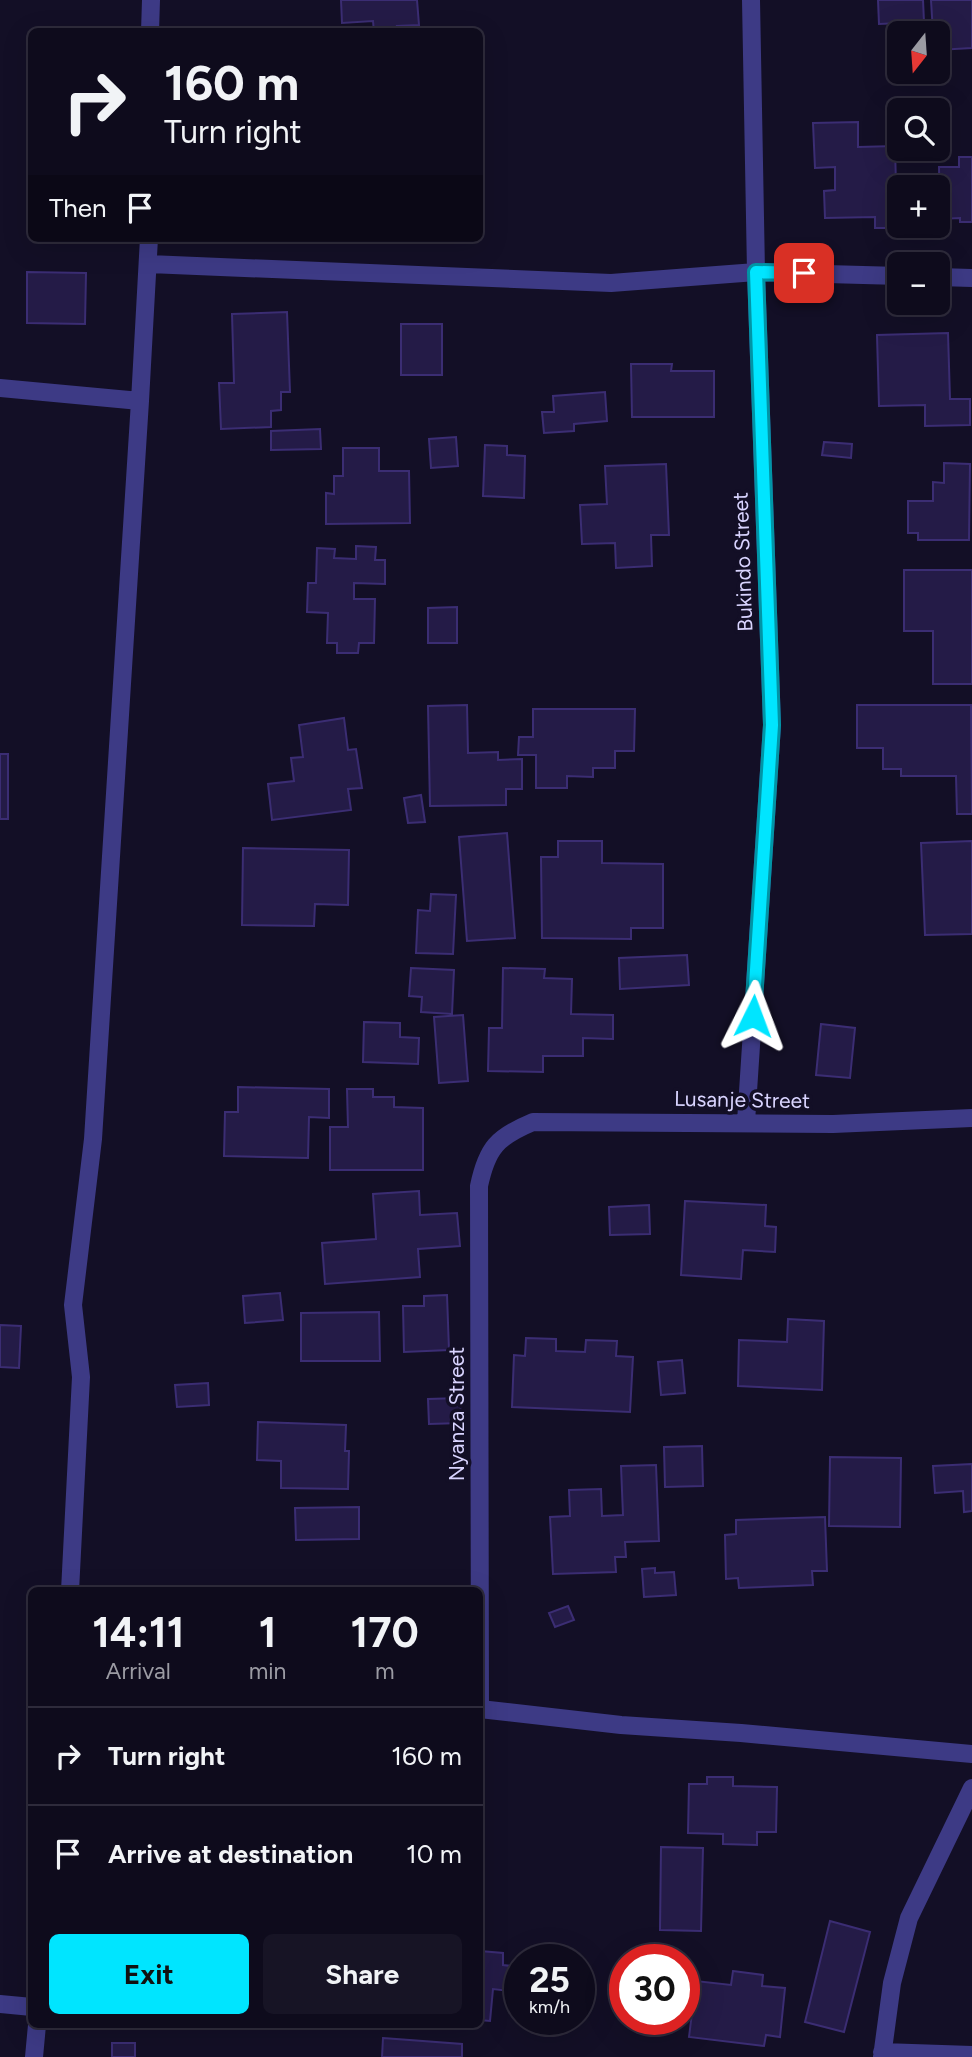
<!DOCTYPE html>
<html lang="en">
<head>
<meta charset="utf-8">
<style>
	body { margin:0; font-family:Figtree,sans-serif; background:#171425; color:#f1f3f6; height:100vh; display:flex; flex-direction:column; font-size:26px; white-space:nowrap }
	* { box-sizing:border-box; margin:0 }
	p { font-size:23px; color:#9b9ba3 }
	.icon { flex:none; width:38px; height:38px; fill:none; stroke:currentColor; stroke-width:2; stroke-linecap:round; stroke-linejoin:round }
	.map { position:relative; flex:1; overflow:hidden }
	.panel { position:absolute; left:28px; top:1587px; width:455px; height:441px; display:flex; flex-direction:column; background:#0e0b1c; border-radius:10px; box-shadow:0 7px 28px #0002,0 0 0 2px #2e2b3b }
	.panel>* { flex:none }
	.guide { position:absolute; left:28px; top:28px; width:455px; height:214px; border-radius:10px; box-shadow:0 7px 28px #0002,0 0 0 2px #2e2b3b; background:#0e0b1c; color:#f1f3f6; overflow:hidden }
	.needle { width:46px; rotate:197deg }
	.fabs { position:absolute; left:887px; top:21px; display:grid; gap:14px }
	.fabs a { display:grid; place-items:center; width:63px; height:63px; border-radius:10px; background:#0e0b1c; box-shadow:0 7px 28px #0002,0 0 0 2px #2e2b3b; font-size:35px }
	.speed { position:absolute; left:504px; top:1944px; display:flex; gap:14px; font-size:35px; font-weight:700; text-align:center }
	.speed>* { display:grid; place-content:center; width:91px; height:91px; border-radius:50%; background:#0e0b1c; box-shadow:0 7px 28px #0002,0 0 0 2px #2e2b3b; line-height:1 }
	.speed small { font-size:18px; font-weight:400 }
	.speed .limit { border:10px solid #d22; background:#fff; color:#111 }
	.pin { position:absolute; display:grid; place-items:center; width:60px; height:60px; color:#fff; margin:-30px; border-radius:14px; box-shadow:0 4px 10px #0006 }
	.me { position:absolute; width:77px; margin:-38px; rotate:3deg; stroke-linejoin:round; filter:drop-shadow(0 0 5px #0008) }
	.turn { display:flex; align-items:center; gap:24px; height:147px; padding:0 21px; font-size:32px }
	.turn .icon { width:91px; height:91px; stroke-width:2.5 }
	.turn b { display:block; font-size:49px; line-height:60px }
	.then { display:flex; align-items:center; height:66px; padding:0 21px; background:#0003; gap:14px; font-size:26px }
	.eta { display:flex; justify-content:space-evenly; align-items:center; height:119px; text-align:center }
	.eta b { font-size:42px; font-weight:700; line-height:49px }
	.cta { display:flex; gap:14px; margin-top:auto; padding:14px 21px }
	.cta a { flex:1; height:80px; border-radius:10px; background:#00e5ff; color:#111; font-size:28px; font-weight:700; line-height:80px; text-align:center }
	.cta a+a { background:#171425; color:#f1f3f6 }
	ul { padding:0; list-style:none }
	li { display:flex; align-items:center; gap:21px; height:98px; padding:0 21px; border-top:2px solid #2e2b3b }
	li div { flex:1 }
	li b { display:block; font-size:26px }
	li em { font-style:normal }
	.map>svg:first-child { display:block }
</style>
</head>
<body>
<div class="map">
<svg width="972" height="2057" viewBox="0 0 972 2057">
	<rect width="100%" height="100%" fill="#130f26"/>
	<!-- building -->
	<path fill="#241b47" stroke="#3b2d73" stroke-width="2" d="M341,0H417L419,25L397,26L398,30L374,32L373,21L342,23Z
		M878,0H923L924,22L879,24Z
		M931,0H972V48L938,50V33H933Z
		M858,122V147L895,146L896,186L916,185V187H900V226H918V228H875V217L825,218L824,191L835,190V167L815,168L813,123Z
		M959,157H972V222H960V218L940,219L939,167H959Z
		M27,272L86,273L85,324L27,323Z
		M287,312L290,392H281V410L271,411V427L221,429L219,383H234L232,314Z
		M401,324H442V375H401Z
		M948,333L950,399H970V425L925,426V405L879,406L877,335Z
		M631,364H672L671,371H714V417H632Z
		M605,392L607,421L574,424V431L544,433L542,412H554L553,396Z
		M320,429L321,449L271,450V431Z
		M456,437L458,466L431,468L429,439Z
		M824,442L852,444L851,458L822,455Z
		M485,445L507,446V455L525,456L524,498L483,496Z
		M343,448H379V471H409L410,523L326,524V493L334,494V476H343Z
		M944,463L970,464L969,540H918V533H908V501H933V482L944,483Z
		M666,464L669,535H651L652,566L616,568L615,543L582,544L580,505L607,504L605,466Z
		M356,546L376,547L375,560H385V584L354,583V599H375L374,643H359L358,653H337V643H327L328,613L307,612L308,583H316L317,548L335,549L334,558L356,559Z
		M904,570H972V684H933V631H904Z
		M457,607V643H428V608Z
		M467,705L468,753L498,752V760L522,759V789H506V805L430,806L428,706Z
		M857,705H971L972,814H957L956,776H901V769H883V748H857Z
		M533,709H635L634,751H615V768H593V777L567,776V788H536V755H518L519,737H533Z
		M344,718L348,750L356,749L362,788L348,789L351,810L272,820L268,784L294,781L291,758L303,757L299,725Z
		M0,754H8V819H0Z
		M421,795L425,822L408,823L404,798Z
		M507,833L515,938L467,941L459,837Z
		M558,841H602V863L663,864V928H631V939L542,938L541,857H558Z
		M972,841V934L925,935L921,843Z
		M243,848L349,850L348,905L315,904L314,926L242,925Z
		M431,894L456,895L453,954L416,953L418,910L430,911Z
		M687,955L689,985L620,989L619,958Z
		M411,968L454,970L452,1014L421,1012L422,997L409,996Z
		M503,968L545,969L544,978L572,979L571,1014L613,1015V1039L583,1038V1056H543V1072L488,1071L489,1028H502Z
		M463,1015L468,1081L439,1083L434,1017Z
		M364,1022L400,1023V1037L419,1038L418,1064L363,1062Z
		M821,1024L855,1028L850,1078L816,1075Z
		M238,1087L329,1089V1118L309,1117L308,1158L224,1156L225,1112H238Z
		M347,1089H373V1097H394V1107L423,1108V1170H330V1127H348Z
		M419,1191L420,1215L457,1213L460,1246L418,1249L420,1277L325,1284L322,1243L376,1239L373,1194Z
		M685,1201L766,1205L765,1226L776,1227L775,1252L743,1250L741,1279L681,1275Z
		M649,1205L650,1234L610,1235L609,1207Z
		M280,1293L283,1320L245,1323L243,1296Z
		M447,1295L449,1350L404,1352L403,1306H424V1296Z
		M379,1312L380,1361H301V1313Z
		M788,1319L824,1321L822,1390L738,1386L739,1340L787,1342Z
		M0,1325L21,1326L19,1368L0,1367Z
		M526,1338L556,1339V1351L585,1352L586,1340L617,1341L616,1356L633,1357L630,1412L512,1407L514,1355L525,1356Z
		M682,1360L685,1393L661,1395L658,1362Z
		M208,1383L209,1405L177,1407L175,1385Z
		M460,1398L461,1423L429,1424L428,1399Z
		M258,1422L346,1425L345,1451H349L348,1489L281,1488V1461L257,1460Z
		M702,1446L703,1486L665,1487L664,1447Z
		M830,1457L901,1458L900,1527L829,1526Z
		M972,1464V1511L964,1512L963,1491L935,1493L933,1466Z
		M656,1465L659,1541L625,1542L626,1557H615L616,1572L553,1574L550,1517L570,1516L569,1490L601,1489L602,1516L623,1515L621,1466Z
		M359,1507V1539L296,1540L295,1508Z
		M825,1517L827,1571H812L813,1585L739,1588L738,1578L726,1579L725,1535L736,1534V1520Z
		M655,1568V1573L674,1572L676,1595L644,1597L642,1569Z
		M568,1606L574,1620L555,1627L549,1613Z
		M707,1777H733V1786L777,1787L776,1832H757V1845L723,1844V1834L688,1833L689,1784H707Z
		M661,1847L703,1848L701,1931L660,1930Z
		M830,1921L870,1932L844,2032L805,2022Z
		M480,1951L503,1953V1965L511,1966L510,1991L493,1989L490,2021L480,2020Z
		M733,1971L763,1975L762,1986L785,1988L780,2037L766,2035L764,2046L689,2037L696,1981L731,1985Z
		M383,2038L462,2044V2057H382Z
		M112,2043H135V2057H112Z"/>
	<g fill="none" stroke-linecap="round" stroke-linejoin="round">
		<!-- minor -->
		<path stroke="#3d3a85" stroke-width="18" d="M150,32L151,0
			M149,264L611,283L756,272L900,276
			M938,277L972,278
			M0,388L140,401
			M746,1122L772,725L756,272L751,0
			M70,1591L81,1377L73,1305L93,1139L140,401L149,238
			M480,1709L479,1186C487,1148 497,1137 533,1122L833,1124L972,1118
			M480,1709L621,1725L741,1733L972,1754
			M0,2004L32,2007
			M882,2052L972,2055
			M34,2057L37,2025
			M882,2057L892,1983L909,1918L972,1788"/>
	</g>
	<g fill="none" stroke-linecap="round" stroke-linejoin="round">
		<!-- route casing -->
		<g stroke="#0095a6" stroke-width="18">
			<path id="route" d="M753,1016L772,725L756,272L804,273"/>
		</g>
		<!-- route -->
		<use href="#route" stroke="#00e5ff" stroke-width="12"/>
	</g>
	<g text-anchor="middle" stroke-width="7" stroke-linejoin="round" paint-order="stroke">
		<!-- street labels -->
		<g font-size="21" fill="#d9d4ff" stroke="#130f26">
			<text transform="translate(743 562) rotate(-92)" y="7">Bukindo Street</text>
			<text transform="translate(742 1100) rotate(1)" y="7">Lusanje Street</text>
			<text transform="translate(457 1414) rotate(-90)" y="7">Nyanza Street</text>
		</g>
	</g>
</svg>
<div class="fabs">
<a><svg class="needle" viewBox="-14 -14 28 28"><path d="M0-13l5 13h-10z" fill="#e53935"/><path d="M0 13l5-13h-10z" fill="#9b9ba3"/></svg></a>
<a><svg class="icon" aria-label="search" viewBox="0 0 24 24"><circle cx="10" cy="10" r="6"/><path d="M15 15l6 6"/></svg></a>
<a>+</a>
<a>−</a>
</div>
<div class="speed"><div>25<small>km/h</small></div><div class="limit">30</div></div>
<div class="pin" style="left:804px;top:273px;background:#d93025"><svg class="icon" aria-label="arrive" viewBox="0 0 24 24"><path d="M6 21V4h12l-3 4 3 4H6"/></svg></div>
<svg class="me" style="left:753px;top:1016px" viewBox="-20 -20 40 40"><path d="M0-17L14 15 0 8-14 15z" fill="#00e5ff" stroke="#fff" stroke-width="4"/></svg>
<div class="guide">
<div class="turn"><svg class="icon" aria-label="right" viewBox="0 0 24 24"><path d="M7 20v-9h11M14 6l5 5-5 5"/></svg><div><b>160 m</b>Turn right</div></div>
<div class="then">Then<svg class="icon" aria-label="arrive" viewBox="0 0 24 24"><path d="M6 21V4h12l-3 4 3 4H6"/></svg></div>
</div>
<section class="panel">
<div class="eta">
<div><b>14:11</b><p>Arrival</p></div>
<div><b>1</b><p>min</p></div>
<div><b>170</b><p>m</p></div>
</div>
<ul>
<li><svg class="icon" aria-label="right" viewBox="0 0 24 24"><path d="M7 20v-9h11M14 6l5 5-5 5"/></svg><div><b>Turn right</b></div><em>160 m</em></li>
<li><svg class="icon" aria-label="arrive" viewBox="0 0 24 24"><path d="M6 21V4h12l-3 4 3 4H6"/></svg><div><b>Arrive at destination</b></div><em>10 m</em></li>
</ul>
<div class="cta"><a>Exit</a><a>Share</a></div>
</section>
</div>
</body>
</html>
